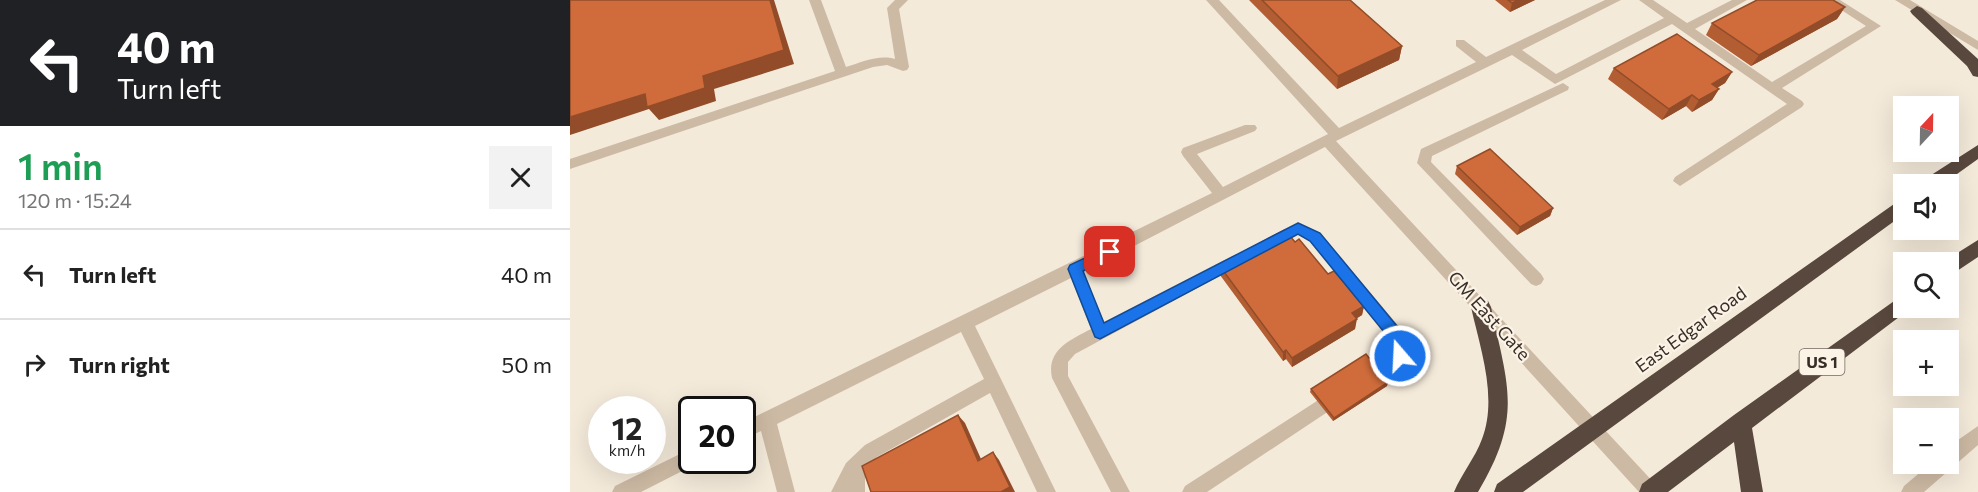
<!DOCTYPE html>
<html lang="en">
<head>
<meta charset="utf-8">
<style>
	body { margin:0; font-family:Commissioner,sans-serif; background:#f2f2f2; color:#222; height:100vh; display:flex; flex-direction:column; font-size:22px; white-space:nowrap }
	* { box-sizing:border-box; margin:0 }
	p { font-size:20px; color:#767676 }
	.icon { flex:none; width:33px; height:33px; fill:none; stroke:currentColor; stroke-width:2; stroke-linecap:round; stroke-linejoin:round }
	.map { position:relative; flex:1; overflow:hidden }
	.drawer { display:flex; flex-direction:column; background:#fff; width:570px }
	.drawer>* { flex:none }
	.guide { background:#202124; color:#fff; overflow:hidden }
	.needle { width:39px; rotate:22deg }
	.buttons { position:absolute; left:1323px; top:96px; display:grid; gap:12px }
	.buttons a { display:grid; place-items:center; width:66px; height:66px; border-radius:0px; background:#fff; box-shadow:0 6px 24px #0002; font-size:30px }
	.speed { position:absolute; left:18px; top:396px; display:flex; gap:12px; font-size:30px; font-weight:700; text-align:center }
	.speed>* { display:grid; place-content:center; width:78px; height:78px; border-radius:50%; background:#fff; box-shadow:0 6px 24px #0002; line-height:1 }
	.speed small { font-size:15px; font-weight:400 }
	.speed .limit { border:3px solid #111; border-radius:9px; background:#fff; color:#111 }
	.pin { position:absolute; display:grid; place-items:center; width:51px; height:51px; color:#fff; margin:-26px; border-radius:12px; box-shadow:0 3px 9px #0006 }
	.me { position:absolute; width:66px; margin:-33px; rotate:341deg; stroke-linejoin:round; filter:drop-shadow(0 0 4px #0008) }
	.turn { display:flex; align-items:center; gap:21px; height:126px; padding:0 18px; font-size:27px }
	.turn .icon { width:78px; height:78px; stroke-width:2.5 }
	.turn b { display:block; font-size:42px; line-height:51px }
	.round { display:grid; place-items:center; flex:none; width:63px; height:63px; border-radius:0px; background:#f2f2f2 }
	.headline { display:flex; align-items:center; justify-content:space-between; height:102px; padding:0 18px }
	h1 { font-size:36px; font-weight:600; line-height:45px; color:#1e9e55 }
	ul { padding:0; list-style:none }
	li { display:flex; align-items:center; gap:18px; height:90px; padding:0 18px; border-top:2px solid #e0e0e0 }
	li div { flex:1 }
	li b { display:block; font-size:22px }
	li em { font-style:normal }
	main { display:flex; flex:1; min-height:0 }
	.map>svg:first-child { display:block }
</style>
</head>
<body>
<main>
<section class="drawer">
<div class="guide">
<div class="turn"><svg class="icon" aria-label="left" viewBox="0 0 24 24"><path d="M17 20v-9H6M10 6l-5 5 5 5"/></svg><div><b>40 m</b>Turn left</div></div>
</div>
<div class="headline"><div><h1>1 min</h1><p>120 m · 15:24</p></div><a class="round"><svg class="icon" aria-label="close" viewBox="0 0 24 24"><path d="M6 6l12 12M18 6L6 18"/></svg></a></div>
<ul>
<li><svg class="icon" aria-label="left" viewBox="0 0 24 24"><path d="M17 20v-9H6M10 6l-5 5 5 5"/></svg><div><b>Turn left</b></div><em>40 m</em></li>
<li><svg class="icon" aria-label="right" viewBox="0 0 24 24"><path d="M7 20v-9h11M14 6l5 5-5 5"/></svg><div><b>Turn right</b></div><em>50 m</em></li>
</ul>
</section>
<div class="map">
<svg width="1408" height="492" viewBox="0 0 1408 492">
	<rect width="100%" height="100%" fill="#f4eada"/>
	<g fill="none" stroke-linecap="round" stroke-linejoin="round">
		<!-- lane -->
		<path fill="#cdbaa4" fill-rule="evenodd" d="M239,0H251L276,67C292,62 309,54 325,59L317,8L325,0H338L329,9L339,67L337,70L333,71L317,65L303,67L0,169V159L265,71Z
			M636,0H649L769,128L906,62L886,46V40H894L916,57L1035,0H1051L952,50L986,74L1094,18L1069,0H1083L1117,23L1162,0H1177L1125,29L1202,82L1296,26L1256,0H1270L1311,26L1212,88L1232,101L1234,104L1232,107L1110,186L1103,181L1105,177L1217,104L1102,24L985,84L942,55L766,141L1087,486L1090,492H1069L755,147L514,272L534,322L662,256L667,254L672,256L675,260L672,264L505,354L498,362V376L560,492H541L482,378C476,350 500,340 521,329L501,278L405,326L486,492H467L420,393L307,457L295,468V492H261L276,463L295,445L414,379L391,332L207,424L225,492H207L191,431L172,440V423L642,193L613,156L611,152L613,148L675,125H685L687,128L685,131L627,154L653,187L758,134Z
			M1325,0H1340L1408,41V50Z
			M993,83L999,87L998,90L862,156L861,162L971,274L974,279L971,284L966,286L961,284L847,163L851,149Z
			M728,222L750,233L837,336L839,341L836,361L806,380L800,377L798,372L800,367L822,352L823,343L740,241L728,235L707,246H697L695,242L697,238Z
			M750,399L756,401L759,407L756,413L637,492H612L615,486Z
			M1408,426V445L1354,492H1331L1334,486L1360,464H1378V447Z
			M122,448V460H129L128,463L71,492H42L45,486Z"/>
		<!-- highway -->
		<path fill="#59483d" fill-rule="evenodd" d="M1347,6L1352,8L1408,59V77L1403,76L1397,66L1342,14L1340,11Z
			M1408,145V159L1373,184H1353L1355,179Z
			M1334,197V214L953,492H924L927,484Z
			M1408,240V257L1378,277V262H1373Z
			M1334,294V308H1341L1182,428L1193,492H1171L1164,442L1098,492H1069L1072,484L1164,415Z
			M911,299L918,301L921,307C938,387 953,416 908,492H884C892,473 905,458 912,439C928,397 910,348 901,307L904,301Z"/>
	</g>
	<!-- wall -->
	<path fill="#b35d33" d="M679,0H780L832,46L829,60L767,89Z
		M925,0H965L940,12Z
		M1275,7L1267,19L1181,66L1136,35L1142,23Z
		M1044,68L1162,72L1155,83L1147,88L1149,89L1142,100L1122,112L1116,106L1092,120L1038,79Z
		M887,166L983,208L980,216L947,235L885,174Z
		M725,242L758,274L794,306L792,315L786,319L785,329L722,367L716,359L713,361L650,275L649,265Z
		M818,382L817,386L763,421L740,392L741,389Z"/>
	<!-- shaded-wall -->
	<path fill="#924c29" d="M200,0H204L224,64L144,89L146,101L89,120L79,109L0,135V117L133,76Z
		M949,0H965L940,12L942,3Z
		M1275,7L1267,19L1181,66L1189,55Z
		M832,46L829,60L767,89L768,76Z
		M1162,72L1155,83L1135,95L1142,84Z
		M1149,89L1142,100L1122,112L1129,100Z
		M1122,95L1116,106L1092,120L1099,109Z
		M983,208L980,216L947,235L950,227Z
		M794,306L792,315L780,322L782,313Z
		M787,319L785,329L722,367V358Z
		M716,350V359L713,361V352Z
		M818,382L817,386L763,421L764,418Z
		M388,415L395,423L415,468L408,461Z
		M423,452L429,460L445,492H431Z"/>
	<!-- building -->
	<path fill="#d06c3b" stroke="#924c29" stroke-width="1.5" d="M0,0H200L214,50L133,76L135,88L77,107L75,94L0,117Z
		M692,0H780L832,46L768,76Z
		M938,0H949L942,3Z
		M1187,0H1263L1275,7L1189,55L1142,23Z
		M1107,34L1162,72L1142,84L1149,89L1129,100L1122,95L1099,109L1044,68Z
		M920,149L983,208L950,227L887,166Z
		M715,230L725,242L729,239L758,274L764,271L794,306L782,313L787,319L722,358L716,350L713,352L649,265Z
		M796,354L818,382L764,418L741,389Z
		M388,415L408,461L423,452L440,487L431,492H301L292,466Z"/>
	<!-- route -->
	<path fill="#1a73e8" stroke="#114b97" stroke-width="1.5" d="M728,223L750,233L836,337L838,341L836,361L830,363L825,361L823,343L740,241L728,234L530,339L525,337L523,332L498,269L500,265L536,248H545L547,252L545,256L513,271L534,323Z"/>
	<g text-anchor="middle" stroke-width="4.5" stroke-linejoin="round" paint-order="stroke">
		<!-- shield labels -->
		<rect fill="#fbf3e6" stroke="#726860" stroke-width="1.5" x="1229.5" y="349" width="45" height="26" rx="4.5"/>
		<g font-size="16" font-weight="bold" fill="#382d27">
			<text x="1252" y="368">US 1</text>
		</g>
		<!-- street labels -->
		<g font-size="18" fill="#382d27" stroke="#fbf3e6">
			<text transform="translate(919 316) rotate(48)" y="6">GM East Gate</text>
			<text transform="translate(1121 330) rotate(-36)" y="6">East Edgar Road</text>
		</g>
	</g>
</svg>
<div class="buttons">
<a><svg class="needle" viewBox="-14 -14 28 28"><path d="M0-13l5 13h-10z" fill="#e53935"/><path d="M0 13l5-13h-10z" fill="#767676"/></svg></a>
<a><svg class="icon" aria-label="sound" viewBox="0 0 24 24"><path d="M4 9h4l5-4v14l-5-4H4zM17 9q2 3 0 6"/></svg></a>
<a><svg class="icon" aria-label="search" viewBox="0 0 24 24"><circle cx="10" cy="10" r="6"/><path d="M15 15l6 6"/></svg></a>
<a>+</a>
<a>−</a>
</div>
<div class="speed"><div>12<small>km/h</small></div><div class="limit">20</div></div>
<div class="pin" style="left:540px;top:252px;background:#d93025"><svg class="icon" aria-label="arrive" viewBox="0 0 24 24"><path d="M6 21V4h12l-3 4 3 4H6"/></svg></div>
<svg class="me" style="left:830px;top:356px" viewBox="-20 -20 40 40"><circle r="17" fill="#1a73e8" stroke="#fff" stroke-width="3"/><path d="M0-11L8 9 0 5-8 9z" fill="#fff"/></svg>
</div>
</main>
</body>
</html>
